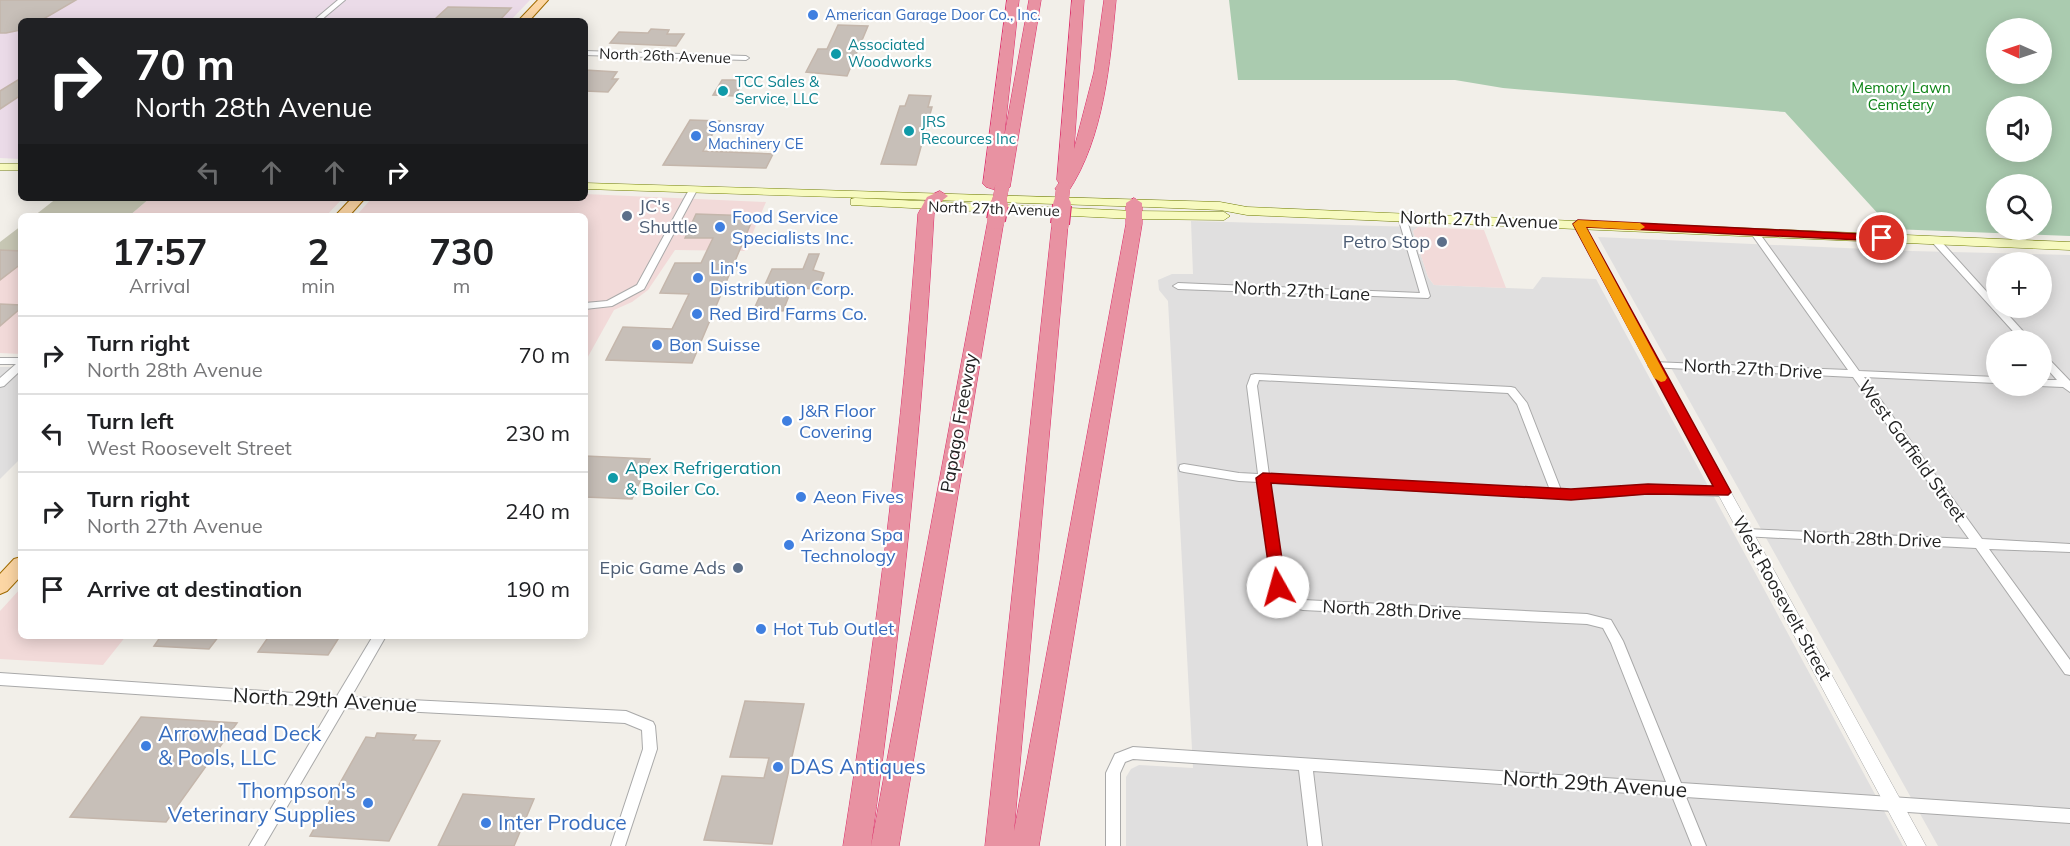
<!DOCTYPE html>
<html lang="en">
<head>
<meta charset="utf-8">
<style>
	body { margin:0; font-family:Mulish,sans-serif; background:#f6f6f6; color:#202124; height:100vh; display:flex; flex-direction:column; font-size:22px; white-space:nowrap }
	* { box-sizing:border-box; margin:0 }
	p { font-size:20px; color:#757577 }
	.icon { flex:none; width:33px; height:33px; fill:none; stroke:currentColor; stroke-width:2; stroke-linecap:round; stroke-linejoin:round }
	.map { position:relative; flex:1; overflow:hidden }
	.sheet { position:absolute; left:18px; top:213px; width:570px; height:426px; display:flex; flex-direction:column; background:#fff; border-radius:9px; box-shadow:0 3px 15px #0003 }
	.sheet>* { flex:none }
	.banner { position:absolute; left:18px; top:18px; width:570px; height:183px; border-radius:9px; box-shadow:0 3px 15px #0003; background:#202124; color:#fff; overflow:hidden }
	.needle { width:39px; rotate:273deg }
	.controls { position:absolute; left:1986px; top:18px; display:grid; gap:12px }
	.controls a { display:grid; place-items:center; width:66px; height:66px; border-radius:50%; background:#fff; box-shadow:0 3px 15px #0003; font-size:30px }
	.pin { position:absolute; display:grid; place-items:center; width:51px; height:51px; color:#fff; margin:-26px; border:3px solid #fff; border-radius:50%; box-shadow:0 2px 6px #0007 }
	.me { position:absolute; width:66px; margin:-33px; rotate:353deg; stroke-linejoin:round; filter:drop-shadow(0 0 4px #0008) }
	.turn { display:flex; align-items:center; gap:21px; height:126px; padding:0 18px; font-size:27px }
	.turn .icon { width:78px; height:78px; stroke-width:2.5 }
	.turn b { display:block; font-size:42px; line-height:51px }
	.lanes { display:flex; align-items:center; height:57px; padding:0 18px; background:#0003; justify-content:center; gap:30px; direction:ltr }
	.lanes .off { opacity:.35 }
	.eta { display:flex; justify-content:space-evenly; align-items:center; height:102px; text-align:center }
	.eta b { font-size:36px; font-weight:700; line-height:42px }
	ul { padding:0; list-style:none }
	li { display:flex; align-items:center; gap:18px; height:78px; padding:0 18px; border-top:2px solid #e0e0e0 }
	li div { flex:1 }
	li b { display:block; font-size:22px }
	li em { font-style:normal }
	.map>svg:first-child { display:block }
</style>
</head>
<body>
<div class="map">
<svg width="2070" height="846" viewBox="0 0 2070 846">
	<rect width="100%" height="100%" fill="#f2efe9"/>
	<!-- residential -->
	<path fill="#e0dfdf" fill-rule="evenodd" d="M1191,221L1418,227L1413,231L1428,277L1434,285L1533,289L1542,277L1596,279L1903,846H1126V777L1131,769L1139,765L1193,768L1168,301L1159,290L1158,280L1172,274H1193Z
		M1598,237L1911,251L2070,255V846H1938ZM1996,262H2042V308H1996ZM1996,340H2042V386H1996Z
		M0,367H21V458L0,479Z"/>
	<!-- commercial -->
	<path fill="#f2dad9" d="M585,194L766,202L745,251L675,250L648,290L632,302L614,310L585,362V216H356L372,198H585Z
		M150,198H343L326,216H129Z
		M1418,227L1484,230L1506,288L1434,285L1428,277L1413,231Z
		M0,252L21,253V354L0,353Z
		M21,588V636H126L103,665L0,659V611Z"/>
	<!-- industrial -->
	<path fill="#ebdbe8" d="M0,0H530L510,21H21V159L0,158Z"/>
	<!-- construction -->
	<path fill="#c7c7b4" d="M57,198H150L129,216H34Z
		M21,226V253L0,252V242Z"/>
	<!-- cemetery -->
	<path fill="#aacbaf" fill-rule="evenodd" d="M1229,0H2070V236L1892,229L1785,112L1503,88L1455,80H1238ZM1996,28H2042V74H1996ZM1996,106H2042V152H1996ZM1996,184H2042V230H1996Z"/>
	<!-- building -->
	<path fill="#c7bfb8" stroke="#c4b6ab" stroke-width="1.5" d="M0,0H76L40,21H21V30L6,33H0Z
		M448,7L511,8L499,21L435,19Z
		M838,25L868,26L847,76L806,72L818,49H827Z
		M651,29L669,30L667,34H684L676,46L610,43L619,32L648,33Z
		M585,70L617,72L612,79H618L608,92L585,91Z
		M21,78V95L0,109V91Z
		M722,80H744L735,96L713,95Z
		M909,95L931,96L928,107H932L916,165L881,164L900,106H905Z
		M690,120L720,121L703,151L773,154L766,168L663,165Z
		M696,214L754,216L692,363L606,360L623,327L672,329L689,294L660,293L675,263H701L713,238H685Z
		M0,250L21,251V264L0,280Z
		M809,254H819L813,270L824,273L818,289L792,288L783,311L754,309L772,269H803Z
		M0,304L21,305V308L0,326Z
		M585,456L650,459L632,499L585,497Z
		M161,636H219L209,649L154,646Z
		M269,636H340L328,655L258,652Z
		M745,701L804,704L772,844L704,840L722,776L764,778L769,758L730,757Z
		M141,717L237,723L166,822L70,817Z
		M377,733L416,735L413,740L440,741L389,841L310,836L366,737L375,738Z
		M463,794L534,799L514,846H438Z"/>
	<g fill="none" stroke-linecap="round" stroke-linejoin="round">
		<!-- minor casing -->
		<g stroke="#a9a9a9" stroke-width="2">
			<path id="minor" d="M338,0H345L320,21H313Z
				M585,51L746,56L749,58L746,60L585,55Z
				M690,188H693L697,190L644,289L612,306L585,309V303L607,301L637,285Z
				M1402,214L1406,217L1430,296L1428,298L1178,289L1173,286L1178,283L1420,293L1398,217Z
				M1754,229L1757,230L1859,371L1996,377V383L1864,377L1982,539L2070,544V552L1989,549L2070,660V675L2065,674L1976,548L1742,536L1740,533L1742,530L1746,529L1969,539L1853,377L1649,367L1648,365L1649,363L1653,362L1848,370L1750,232Z
				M1935,237L1938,238L1996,302V308H2002L2031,340H2021L1932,242L1931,240Z
				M2042,354L2045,355L2070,381V392L2063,387L2039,386H2042V380H2057L2042,363Z
				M0,358H21V370L4,386L0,387V378L16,364H0Z
				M1255,374L1511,387L1515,388L1527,403L1561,490H1599L1649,485L1723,488L1727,489L1729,492L1727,495L1723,496L1649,493L1599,498H1557L1270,483L1284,587L1288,597L1303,600L1587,614L1611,620L1623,641L1681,783L2070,809V823L1686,797L1706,846H1692L1672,796L1313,771L1322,846H1308L1299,770L1133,759L1125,762L1120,773V846H1106V773L1115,754L1133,747L1666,782L1611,643L1603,628L1587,624L1303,610L1280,604L1272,587L1259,482L1239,481L1184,472L1180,471L1179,468L1180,465L1184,464L1239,473L1258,474L1247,386L1251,375ZM1259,380L1508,393L1517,404L1550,490L1269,475L1257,386Z
				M373,636H386L351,697L626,711L653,722L655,726L657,749L625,846H611L643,749L642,730L625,723L345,708L264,846H249L331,707L0,685V673L337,696Z"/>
		</g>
		<!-- tertiary casing -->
		<g stroke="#a9a9a9" stroke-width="1">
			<path id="tertiary" d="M1578,221L1583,224L1926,846H1907L1573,224Z"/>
		</g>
		<!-- secondary casing -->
		<g stroke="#707d05" stroke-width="1">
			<path id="secondary" d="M0,164H21V170H0Z
				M585,183L1220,202L1247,207L2070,242V250L1247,215L1220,210L1149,207L585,189Z
				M855,198L1134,211L1224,212L1230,216L1224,220L1134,219L851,205V199Z"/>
		</g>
		<!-- primary casing -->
		<g stroke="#a06b00" stroke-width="2">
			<path id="primary" d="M538,0H548L529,21H518Z
				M352,198H365L349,216H335Z
				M21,557V576L7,591L0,594V574L14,559Z"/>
		</g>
		<!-- motorway casing -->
		<g stroke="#dc2a67" stroke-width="1">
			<path id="motorway" d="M1007,0H1019L1004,138L1029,0H1041L1010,187L1002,192L986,187L983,184Z
				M1072,0H1084L1074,149L1094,72L1104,0H1116C1110,63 1104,138 1068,192L1063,194L1055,189L1059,183L1057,180Z
				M940,191L948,196L939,203L934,214C922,426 900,636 871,846H843C876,636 903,426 918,214L927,197Z
				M1134,198L1142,203V224L1039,846H985L1052,224L1060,219L1068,224L1014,831L1126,224V203Z
				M996,215L1004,220L899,846H871L988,220Z"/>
		</g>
		<!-- minor -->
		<use href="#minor" fill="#fff" fill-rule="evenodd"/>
		<!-- tertiary -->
		<use href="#tertiary" fill="#fff" fill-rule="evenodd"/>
		<!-- secondary -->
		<use href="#secondary" fill="#f7fabf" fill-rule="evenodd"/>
		<!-- primary -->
		<use href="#primary" fill="#fcd6a4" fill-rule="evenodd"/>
		<!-- motorway -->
		<use href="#motorway" fill="#e892a2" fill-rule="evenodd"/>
		<!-- motorway-bridge-far1 casing -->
		<g stroke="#dc2a67" stroke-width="14" stroke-linecap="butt">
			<path id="motorway-bridge-far1" d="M998,207L1002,187
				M1061,207L1063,189"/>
		</g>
		<!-- motorway-bridge casing -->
		<g stroke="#dc2a67" stroke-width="20" stroke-linecap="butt">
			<path id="motorway-bridge" d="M996,220L999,205
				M1060,224L1062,205"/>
		</g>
		<!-- motorway-bridge-far1 -->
		<use href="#motorway-bridge-far1" stroke="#e892a2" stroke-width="14"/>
		<!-- motorway-bridge -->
		<use href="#motorway-bridge" stroke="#e892a2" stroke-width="18"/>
	</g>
	<!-- route -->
	<path fill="#d40000" stroke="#8a0000" stroke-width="1.5" d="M1578,220L1882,235L1888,238L1882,241L1586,227L1731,492L1728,495L1648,494L1571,500L1271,483L1286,587L1278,593L1272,591L1256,478L1263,473L1571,489L1648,484L1713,486L1573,224Z"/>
	<!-- slow -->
	<path fill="#f59e0b" d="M1578,220L1640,223L1645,227L1640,230L1586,227L1667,378L1665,381L1661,382L1654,378L1573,224Z"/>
	<!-- markers -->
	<g fill="#3f7fe0" stroke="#fff" stroke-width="2">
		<circle cx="813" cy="15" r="6"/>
		<circle cx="696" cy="136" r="6"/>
		<circle cx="720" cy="227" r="6"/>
		<circle cx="698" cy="278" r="6"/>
		<circle cx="697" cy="314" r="6"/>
		<circle cx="657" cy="345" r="6"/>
		<circle cx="787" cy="421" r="6"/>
		<circle cx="801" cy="497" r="6"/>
		<circle cx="789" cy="545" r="6"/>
		<circle cx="761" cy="629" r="6"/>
		<circle cx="146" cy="746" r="6"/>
		<circle cx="778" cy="767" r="6"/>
		<circle cx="368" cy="803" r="6"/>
		<circle cx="486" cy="823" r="6"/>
	</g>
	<g fill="#0f9aa8" stroke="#fff" stroke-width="2">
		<circle cx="836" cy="54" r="6"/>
		<circle cx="723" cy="91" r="6"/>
		<circle cx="909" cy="131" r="6"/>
		<circle cx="613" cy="478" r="6"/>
	</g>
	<g fill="#5c6f8a" stroke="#fff" stroke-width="2">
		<circle cx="627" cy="216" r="6"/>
		<circle cx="1442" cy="242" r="6"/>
		<circle cx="738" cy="568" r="6"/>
	</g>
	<g text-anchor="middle" stroke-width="4.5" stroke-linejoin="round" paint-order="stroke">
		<!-- far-shop labels -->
		<g font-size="15" fill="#366cbe" stroke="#fff" text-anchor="start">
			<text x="825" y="20">American Garage Door Co., Inc.</text>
			<text x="708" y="132">Sonsray<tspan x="708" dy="17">Machinery CE</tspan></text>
		</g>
		<!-- far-culture labels -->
		<g font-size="15" fill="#0d838f" stroke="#fff" text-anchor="start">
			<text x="848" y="50">Associated<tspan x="848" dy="17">Woodworks</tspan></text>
			<text x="735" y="87">TCC Sales &amp;<tspan x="735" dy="17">Service, LLC</tspan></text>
			<text x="921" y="127">JRS<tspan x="921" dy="17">Recources Inc</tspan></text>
		</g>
		<!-- far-street labels -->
		<g font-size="15" fill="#222" stroke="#fff">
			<text transform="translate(665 56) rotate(2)" y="5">North 26th Avenue</text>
			<text transform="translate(994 209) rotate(2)" y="5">North 27th Avenue</text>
		</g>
		<!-- far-park labels -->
		<g font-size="15" fill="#0c8416" stroke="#fff">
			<text x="1901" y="93">Memory Lawn<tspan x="1901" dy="17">Cemetery</tspan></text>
		</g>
		<!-- service labels -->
		<g font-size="18" fill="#4e5e75" stroke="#fff" text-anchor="end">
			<text x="639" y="212" text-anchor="start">JC's<tspan x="639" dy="21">Shuttle</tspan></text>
			<text x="1430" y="248">Petro Stop</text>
			<text x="726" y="574">Epic Game Ads</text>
		</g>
		<!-- shop labels -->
		<g font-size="18" fill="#366cbe" stroke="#fff" text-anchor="start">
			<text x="732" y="223">Food Service<tspan x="732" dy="21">Specialists Inc.</tspan></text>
			<text x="710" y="274">Lin's<tspan x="710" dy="21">Distribution Corp.</tspan></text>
			<text x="709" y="320">Red Bird Farms Co.</text>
			<text x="669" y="351">Bon Suisse</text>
			<text x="799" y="417">J&amp;R Floor<tspan x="799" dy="21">Covering</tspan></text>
			<text x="813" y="503">Aeon Fives</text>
			<text x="801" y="541">Arizona Spa<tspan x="801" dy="21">Technology</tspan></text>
			<text x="773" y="635">Hot Tub Outlet</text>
		</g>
		<!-- street labels -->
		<g font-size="18" fill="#222" stroke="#fff">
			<text transform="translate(1479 220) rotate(2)" y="6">North 27th Avenue</text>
			<text transform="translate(1302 291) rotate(3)" y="6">North 27th Lane</text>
			<text transform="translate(1753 369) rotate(3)" y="6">North 27th Drive</text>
			<text transform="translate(959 423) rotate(-80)" y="6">Papago Freeway</text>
			<text transform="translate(1912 451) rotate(54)" y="6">West Garfield Street</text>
			<text transform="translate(1872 539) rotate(2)" y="6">North 28th Drive</text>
			<text transform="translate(1782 598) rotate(61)" y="6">West Roosevelt Street</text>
			<text transform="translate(1392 610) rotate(3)" y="6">North 28th Drive</text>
		</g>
		<!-- culture labels -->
		<g font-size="18" fill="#0d838f" stroke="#fff" text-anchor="start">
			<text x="625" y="474">Apex Refrigeration<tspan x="625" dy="21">&amp; Boiler Co.</tspan></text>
		</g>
		<!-- near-street labels -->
		<g font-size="21" fill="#222" stroke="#fff">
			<text transform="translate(325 700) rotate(3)" y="7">North 29th Avenue</text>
			<text transform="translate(1595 784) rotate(4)" y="7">North 29th Avenue</text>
		</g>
		<!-- near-shop labels -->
		<g font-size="21" fill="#366cbe" stroke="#fff" text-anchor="start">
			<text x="158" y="741">Arrowhead Deck<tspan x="158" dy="24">&amp; Pools, LLC</tspan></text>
			<text x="790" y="774">DAS Antiques</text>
			<text x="356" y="798" text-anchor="end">Thompson's<tspan x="356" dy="24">Veterinary Supplies</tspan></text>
			<text x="498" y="830">Inter Produce</text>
		</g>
	</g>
</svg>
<div class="controls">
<a><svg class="needle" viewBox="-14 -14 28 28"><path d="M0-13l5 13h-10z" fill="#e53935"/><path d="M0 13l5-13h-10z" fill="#757577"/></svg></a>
<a><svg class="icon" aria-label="sound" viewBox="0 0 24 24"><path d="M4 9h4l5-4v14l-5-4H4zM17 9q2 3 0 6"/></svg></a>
<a><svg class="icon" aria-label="search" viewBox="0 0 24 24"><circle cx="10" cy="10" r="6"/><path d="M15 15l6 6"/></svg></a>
<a>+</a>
<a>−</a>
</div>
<div class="pin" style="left:1882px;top:238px;background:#d93025"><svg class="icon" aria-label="arrive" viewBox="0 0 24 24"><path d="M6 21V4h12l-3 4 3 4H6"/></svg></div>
<svg class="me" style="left:1278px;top:587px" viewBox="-20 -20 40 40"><circle r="19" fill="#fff"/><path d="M0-13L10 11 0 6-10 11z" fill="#d40000"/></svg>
<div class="banner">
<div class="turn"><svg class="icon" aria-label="right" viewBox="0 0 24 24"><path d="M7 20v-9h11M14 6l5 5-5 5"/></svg><div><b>70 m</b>North 28th Avenue</div></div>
<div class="lanes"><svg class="icon off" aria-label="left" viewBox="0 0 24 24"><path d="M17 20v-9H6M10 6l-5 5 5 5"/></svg><svg class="icon off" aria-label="ahead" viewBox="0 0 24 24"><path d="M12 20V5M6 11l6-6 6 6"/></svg><svg class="icon off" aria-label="ahead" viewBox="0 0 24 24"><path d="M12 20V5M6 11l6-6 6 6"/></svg><svg class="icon" aria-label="right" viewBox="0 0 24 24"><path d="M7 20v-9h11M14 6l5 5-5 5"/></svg></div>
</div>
<section class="sheet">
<div class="eta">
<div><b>17:57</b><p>Arrival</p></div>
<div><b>2</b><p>min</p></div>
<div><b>730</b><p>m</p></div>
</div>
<ul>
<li><svg class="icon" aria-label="right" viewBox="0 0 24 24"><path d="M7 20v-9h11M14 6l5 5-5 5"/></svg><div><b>Turn right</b><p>North 28th Avenue</p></div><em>70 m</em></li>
<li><svg class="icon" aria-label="left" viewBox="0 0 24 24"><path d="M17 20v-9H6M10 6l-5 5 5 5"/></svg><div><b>Turn left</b><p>West Roosevelt Street</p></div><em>230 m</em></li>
<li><svg class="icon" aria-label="right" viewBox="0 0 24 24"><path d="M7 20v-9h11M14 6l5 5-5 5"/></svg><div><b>Turn right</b><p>North 27th Avenue</p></div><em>240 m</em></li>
<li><svg class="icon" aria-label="arrive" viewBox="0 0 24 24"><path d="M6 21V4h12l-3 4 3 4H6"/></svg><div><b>Arrive at destination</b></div><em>190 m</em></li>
</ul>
</section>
</div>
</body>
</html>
